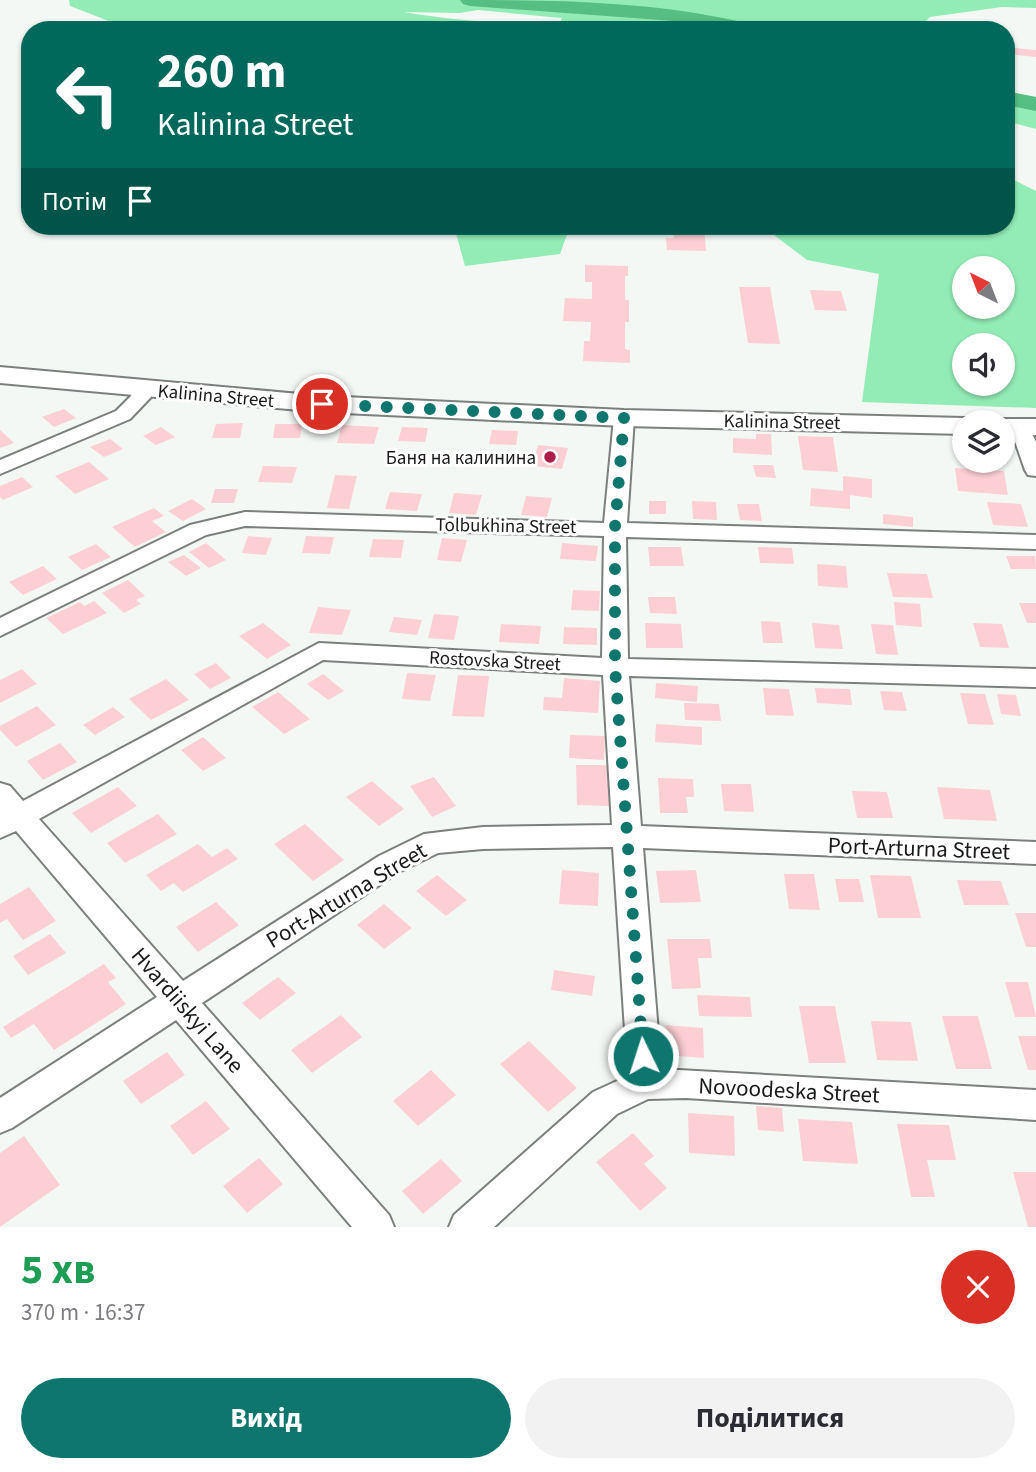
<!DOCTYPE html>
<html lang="uk">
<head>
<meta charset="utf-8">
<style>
	body { margin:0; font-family:"Source Sans 3",sans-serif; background:#f2f2f3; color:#2b2b33; height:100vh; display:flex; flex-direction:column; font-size:26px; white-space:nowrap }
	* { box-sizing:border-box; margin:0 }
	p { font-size:23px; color:#7c7c81 }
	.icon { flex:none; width:38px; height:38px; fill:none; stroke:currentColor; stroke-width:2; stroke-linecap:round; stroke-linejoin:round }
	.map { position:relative; height:1227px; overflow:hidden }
	.side { display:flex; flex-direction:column; background:#fff; flex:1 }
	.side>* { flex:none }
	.guide { position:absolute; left:21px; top:21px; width:994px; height:214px; border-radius:28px; box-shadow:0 2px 5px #0004; background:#00695c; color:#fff; overflow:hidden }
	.needle { width:46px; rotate:318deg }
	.fabs { position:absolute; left:952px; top:256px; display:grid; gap:14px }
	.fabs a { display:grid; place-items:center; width:63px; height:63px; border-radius:50%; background:#fff; box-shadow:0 2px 5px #0004; font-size:35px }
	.pin { position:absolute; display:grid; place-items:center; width:60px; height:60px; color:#fff; margin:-30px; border:4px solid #fff; border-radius:50%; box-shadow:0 2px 7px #0007 }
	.me { position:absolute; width:77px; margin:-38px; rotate:356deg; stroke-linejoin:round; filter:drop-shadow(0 0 5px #0008) }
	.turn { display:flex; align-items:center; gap:24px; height:147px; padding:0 21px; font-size:32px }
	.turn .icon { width:91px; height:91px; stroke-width:2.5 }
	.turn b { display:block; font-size:49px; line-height:60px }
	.then { display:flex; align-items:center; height:66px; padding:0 21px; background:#0003; gap:14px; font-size:26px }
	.round { display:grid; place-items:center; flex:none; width:74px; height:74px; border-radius:37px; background:#f2f2f3 }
	.overview { display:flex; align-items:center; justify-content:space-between; height:119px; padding:0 21px }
	h1 { font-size:42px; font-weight:700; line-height:52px; color:#1e9e55 }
	.button { display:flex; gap:14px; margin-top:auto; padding:14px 21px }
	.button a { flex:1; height:80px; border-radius:42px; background:#0f766e; color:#fff; font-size:28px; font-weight:700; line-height:80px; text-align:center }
	.button a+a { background:#f2f2f3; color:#2b2b33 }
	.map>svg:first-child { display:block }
</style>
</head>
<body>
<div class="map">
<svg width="1036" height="1227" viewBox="0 0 1036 1227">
	<rect width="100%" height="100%" fill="#f4f8f5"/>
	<!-- green -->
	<path fill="#93ecb6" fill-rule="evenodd" d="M69,0H1036V8L1002,7L930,17L917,30H132L70,6ZM478,10L561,18H562L559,24C507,24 455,21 404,12L460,13Z
		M1006,92L1036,97V129L1006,121Z
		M1006,176L1036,191V408L862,402L879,274L807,260L762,226H1006ZM964,268H1003V306H964ZM964,345H1003V383H964Z
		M454,226H570L560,254L465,266Z"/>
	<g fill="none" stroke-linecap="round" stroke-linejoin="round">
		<!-- river -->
		<path fill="#56bd83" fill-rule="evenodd" d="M460,0C559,0 658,1 755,25L757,30H715L674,21L470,6L463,4Z
			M1006,91L1036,97V111L1006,105Z"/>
	</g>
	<!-- building -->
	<path fill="#fccfd4" d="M1006,47L1036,50V57L1006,54Z
		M673,226H704L706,251L667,250L666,238H674Z
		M585,265L628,266V276H625V300H629V322H625V349L630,350V363L583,361L584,341H590L591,322L563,321L565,298L592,299V282H585Z
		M739,287H770L780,344L748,343Z
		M810,290L841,291L847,311L815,310Z
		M64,409L76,418L54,427L42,417Z
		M243,423L240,438H212L216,424Z
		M275,424H302L300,438H273Z
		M342,425L379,427L374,444L337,443Z
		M161,427L175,437L156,445L143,436Z
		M402,427L428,428L425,442L398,441Z
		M0,430L14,443L0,448Z
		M492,430L518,431L516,445L489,444Z
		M756,434H771L772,455L733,453V438L756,439Z
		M798,436L833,437L838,472L803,470Z
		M110,439L123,449L104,457L90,447Z
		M538,445L568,448L562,469L532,466Z
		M89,462L109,479L75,494L55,476Z
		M753,465H773L776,478L756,477Z
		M263,466L297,467L292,483L258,482Z
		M955,468L1004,471L1008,495L958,491Z
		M335,475L357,476L349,509L327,508Z
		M843,476L872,479V498L850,495V509L810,506L811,488L843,491Z
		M22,477L33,487L3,500L0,497V486Z
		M215,489H238L234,503H211Z
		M390,492L422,494L417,511L385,509Z
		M454,493L482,495L476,515L449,513Z
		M526,496L552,498L547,517L521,515Z
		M192,499L206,509L183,521L168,511Z
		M649,501H666V514H649Z
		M692,501L716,502L717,520L693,519Z
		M987,502L1021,504L1028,527L993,525Z
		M737,504H759L762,521L740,520Z
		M154,508L164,516L152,521L166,532L135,547L112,527Z
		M883,514L913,517V527L883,524Z
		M248,536L272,538L266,555L242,553Z
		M306,536L334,537L330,554L302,553Z
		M442,538L467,540L461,562L437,560Z
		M373,539L404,540L401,558L369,557Z
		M206,543L226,560L209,568L189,552Z
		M562,543L598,546L596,561L560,559Z
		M96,544L111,557L82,570L68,557Z
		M648,547H681L684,566H650Z
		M758,547L792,548L794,564L760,563Z
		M184,555L201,568L186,576L168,562Z
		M1006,556H1035L1036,569H1011Z
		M817,564L846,566L848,588L818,586Z
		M43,566L57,579L23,595L9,582Z
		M887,573L927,574L933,598L893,597Z
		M128,580L145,596L136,600L141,604L124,613L102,593Z
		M573,590L600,591L599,611L571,610Z
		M648,597H675L677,614L650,613Z
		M94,601L107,613L63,634L46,618L80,602L84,606Z
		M894,602L920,604L922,627L896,625Z
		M1019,603H1036V623H1027Z
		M318,607L351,610L342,635L309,633Z
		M434,614L459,616L454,640L428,638Z
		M394,617L422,620L417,635L389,632Z
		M761,621L780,622L783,643H763Z
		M263,623L291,645L267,659L239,636Z
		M645,623L681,624L683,648H646Z
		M812,623L839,625L843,649L815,648Z
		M973,623L1002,624L1009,648L980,647Z
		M501,624L541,626L539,644L499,642Z
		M871,624L893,625L898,655L876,654Z
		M564,627L597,628V645L563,644Z
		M216,663L231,678L210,689L194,674Z
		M22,669L37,684L0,703V680Z
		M407,673L436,675L430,701L402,699Z
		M323,674L344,691L328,700L307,684Z
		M458,675L489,676L484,717L452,716Z
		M564,678L600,681L598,713L543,710L544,697L562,698Z
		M166,679L189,700L151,720L129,699Z
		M656,683L698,686L697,702L655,698Z
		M763,688L789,689L794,716L766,715Z
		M815,688L850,689L852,705L817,703Z
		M880,691L902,692L907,711L884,710Z
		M278,692L310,719L284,734L252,707Z
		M960,693L985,694L994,725L968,724Z
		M997,694L1016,695L1021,716L1001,714Z
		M684,703L719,704L721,721L685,720Z
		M37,706L56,725L16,747L0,730V726Z
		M113,707L125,717L95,735L83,725Z
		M656,724L702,727V745L655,742Z
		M570,735L605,736L604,760L569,758Z
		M203,737L226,758L203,771L181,750Z
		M60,743L77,762L43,780L27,761Z
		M576,765H607L609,806L577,805Z
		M434,777L456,806L432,817L410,786Z
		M658,778L693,779L694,797H686L688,813H660Z
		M372,781L404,809L379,826L346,797Z
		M721,784H751L754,812L724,811Z
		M118,787L137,806L91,833L72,813Z
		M937,787L990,790L997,821L944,819Z
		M852,791L887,792L893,818H857Z
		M158,814L177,834L125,863L107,843Z
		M305,824L344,860L313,881L274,844Z
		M198,844L212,857L227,848L238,859L183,892L174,883L161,891L146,875Z
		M562,870L599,873L598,906L559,904Z
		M696,870L701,902L660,903L656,871Z
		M784,874H814L820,910L789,909Z
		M437,875L467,900L446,916L416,891Z
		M870,875L911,876L921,918H878Z
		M835,879H859L864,902H839Z
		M957,880L1001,881L1009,905H964Z
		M29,887L56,921L23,940L7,919L0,923V904Z
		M216,902L239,925L198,952L176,927Z
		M384,904L412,928L384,949L357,925Z
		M1015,913H1036V947H1026Z
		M50,934L66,953L28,975L13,956Z
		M667,939H710L712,958H698L701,988L672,989Z
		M104,964L116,978L108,982L126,1004L54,1050L34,1024L11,1038L3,1027Z
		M554,970L595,976L592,996L551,990Z
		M278,977L296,993L260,1020L242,1003Z
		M1005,982H1028L1036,1017H1015Z
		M697,995L750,997L752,1017L699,1016Z
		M799,1006H835L846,1063H809Z
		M341,1015L362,1037L312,1073L291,1050Z
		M942,1016H978L992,1069H956Z
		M871,1021L911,1022L918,1061L877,1060Z
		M666,1025L703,1028L704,1058L666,1055Z
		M1018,1036H1036V1070H1028Z
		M529,1041L577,1088L548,1112L500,1064Z
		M167,1052L185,1075L141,1104L123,1081Z
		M431,1070L456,1095L418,1126L393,1101Z
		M206,1101L230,1129L193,1155L170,1126Z
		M756,1106L782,1108L784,1132L758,1130Z
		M688,1113L734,1116L735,1156L689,1153Z
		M798,1119L852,1122L858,1164L803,1161Z
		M897,1124L949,1125L956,1160H927L935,1197H911Z
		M633,1133L654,1156L644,1164L667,1188L640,1211L596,1162Z
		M24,1136L60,1185L0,1227V1153Z
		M259,1158L283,1184L247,1213L223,1186Z
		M441,1159L462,1181L423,1214L402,1191Z
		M1013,1172H1036V1227H1028Z"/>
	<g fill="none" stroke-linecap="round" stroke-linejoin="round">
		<!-- street casing -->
		<g stroke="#7c807d" stroke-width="4">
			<path id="street" d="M141,382L148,384L151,397L130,419L0,474V460L116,411L131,396L134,384Z
				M624,412L631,414L634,418L627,523L1036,535V549L626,537L628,659L1036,669V687L629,676L641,826L1036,842V864L643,848L661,1069L1036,1090V1120L686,1098L648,1099L617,1114L494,1227H449L454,1215L593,1092L628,1076L613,847L483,849L438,853L399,872L202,1003L389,1215L394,1227H352L176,1020L12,1128L0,1133V1098L157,997L16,831L0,838V783L10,786L23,801L319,643L602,658L604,536L245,526L206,535L0,636V618L190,525L245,512L604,523L614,418L617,414ZM323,660L603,675L612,825L483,827L424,834L379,856L183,981L39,819Z
				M1020,421L1027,423L1036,442V476L1028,475L1025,470L1010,427L1013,423Z"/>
		</g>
		<!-- secondary casing -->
		<g stroke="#7c807d" stroke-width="4">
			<path id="secondary" d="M0,367L322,396L624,410L964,418L975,422H964V434L624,426L322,412L0,383Z
				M1003,419H1036V435H1003V422H993Z"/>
		</g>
		<!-- street -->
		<use href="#street" fill="#fff" fill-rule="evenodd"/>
		<!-- secondary -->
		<use href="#secondary" fill="#fff" fill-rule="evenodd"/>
	</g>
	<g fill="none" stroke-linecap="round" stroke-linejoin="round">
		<!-- route -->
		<path stroke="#0f766e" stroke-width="12" stroke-dasharray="0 21.6" d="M322,404L624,418L615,527V667L643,1056"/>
	</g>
	<!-- markers -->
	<circle fill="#af1c49" stroke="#fff" stroke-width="2.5" cx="550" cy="457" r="7"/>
	<g text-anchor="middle" stroke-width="6" stroke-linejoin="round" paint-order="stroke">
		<!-- street labels -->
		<g font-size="19" fill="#191b1a" stroke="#fff">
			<text transform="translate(216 395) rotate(5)" y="7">Kalinina Street</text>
			<text transform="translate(782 421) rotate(1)" y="7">Kalinina Street</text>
			<text transform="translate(506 525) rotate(1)" y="7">Tolbukhina Street</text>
			<text transform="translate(495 660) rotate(3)" y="7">Rostovska Street</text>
		</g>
		<!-- poi labels -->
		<g font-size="19" fill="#191b1a" stroke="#fff" text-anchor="end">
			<text x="536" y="464">Баня на калинина</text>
		</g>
		<!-- near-street labels -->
		<g font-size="23" fill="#191b1a" stroke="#fff">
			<text transform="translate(919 848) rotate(2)" y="8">Port-Arturna Street</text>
			<text transform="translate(346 895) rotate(-31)" y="8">Port-Arturna Street</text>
			<text transform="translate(188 1010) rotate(49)" y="8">Hvardiiskyi Lane</text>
			<text transform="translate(789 1090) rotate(3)" y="8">Novoodeska Street</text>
		</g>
	</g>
</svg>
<div class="fabs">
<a><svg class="needle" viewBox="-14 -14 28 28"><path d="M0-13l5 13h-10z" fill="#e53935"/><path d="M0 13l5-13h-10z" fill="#7c7c81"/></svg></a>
<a><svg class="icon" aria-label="sound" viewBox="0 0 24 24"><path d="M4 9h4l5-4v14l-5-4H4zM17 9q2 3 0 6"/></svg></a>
<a><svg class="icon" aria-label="layers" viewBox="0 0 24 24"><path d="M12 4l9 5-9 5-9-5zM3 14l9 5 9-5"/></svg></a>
</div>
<div class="pin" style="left:322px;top:404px;background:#d93025"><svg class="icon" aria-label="arrive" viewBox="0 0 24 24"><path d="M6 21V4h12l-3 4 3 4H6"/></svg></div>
<svg class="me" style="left:643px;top:1056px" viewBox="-20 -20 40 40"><circle r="17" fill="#0f766e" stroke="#fff" stroke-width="3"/><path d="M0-11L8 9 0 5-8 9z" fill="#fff"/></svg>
<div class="guide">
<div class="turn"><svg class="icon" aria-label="left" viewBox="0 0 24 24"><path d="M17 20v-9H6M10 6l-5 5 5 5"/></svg><div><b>260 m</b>Kalinina Street</div></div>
<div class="then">Потім<svg class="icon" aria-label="arrive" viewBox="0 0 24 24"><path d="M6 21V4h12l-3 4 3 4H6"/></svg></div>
</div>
</div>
<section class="side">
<div class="overview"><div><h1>5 хв</h1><p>370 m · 16:37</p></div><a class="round" style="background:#d93025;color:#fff"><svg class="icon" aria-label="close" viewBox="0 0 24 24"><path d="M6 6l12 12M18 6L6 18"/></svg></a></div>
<div class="button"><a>Вихід</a><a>Поділитися</a></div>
</section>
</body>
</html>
